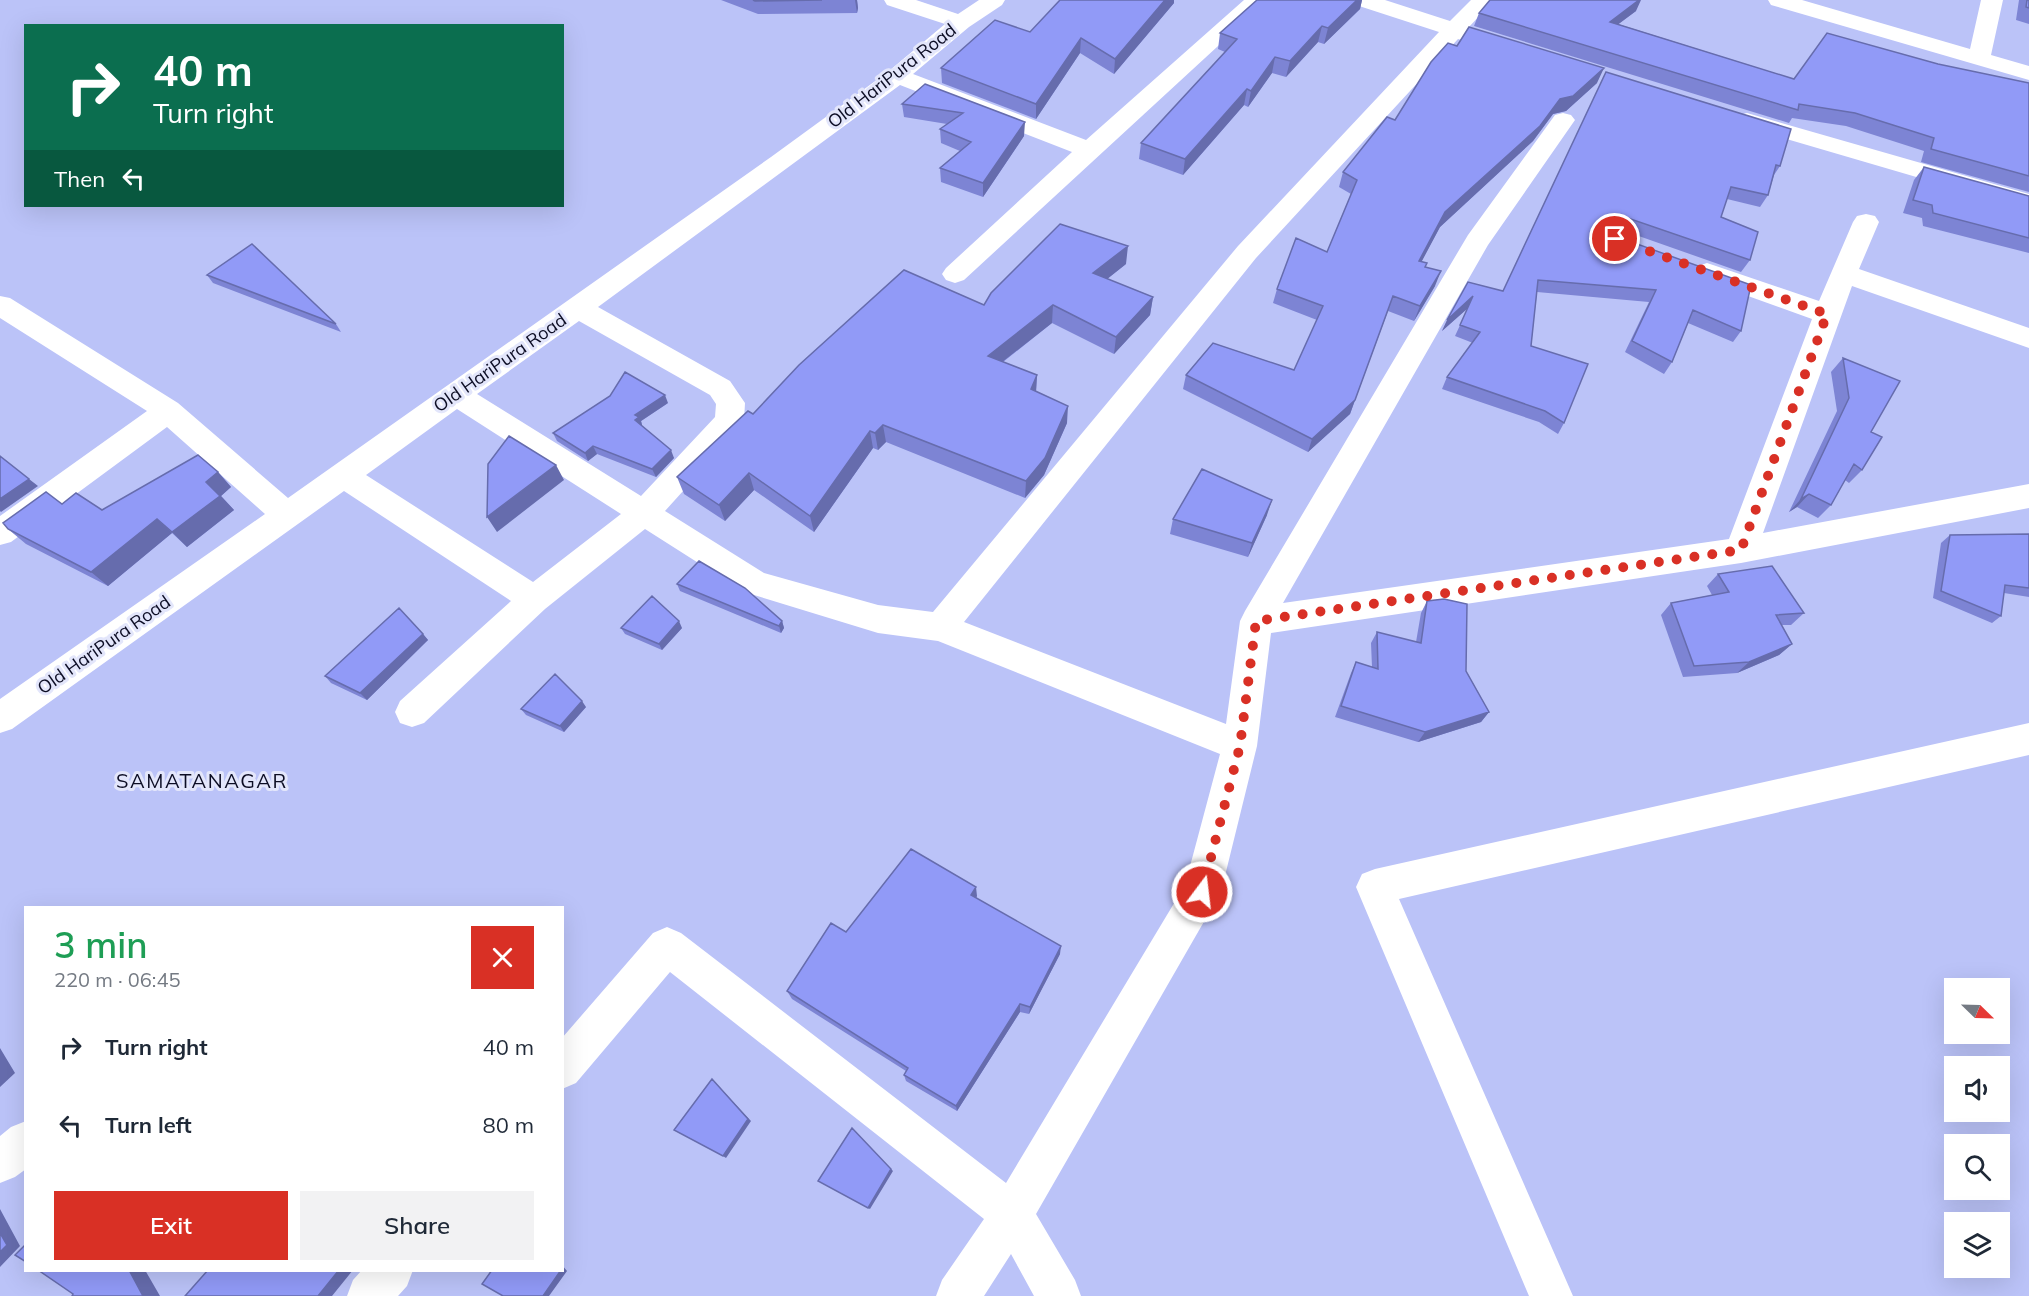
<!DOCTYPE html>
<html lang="en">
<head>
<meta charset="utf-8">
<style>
	body { margin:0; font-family:Mulish,sans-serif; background:#f2f2f3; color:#1f2937; height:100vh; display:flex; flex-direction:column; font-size:22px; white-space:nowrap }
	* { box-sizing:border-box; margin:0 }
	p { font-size:20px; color:#747a83 }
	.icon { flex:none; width:33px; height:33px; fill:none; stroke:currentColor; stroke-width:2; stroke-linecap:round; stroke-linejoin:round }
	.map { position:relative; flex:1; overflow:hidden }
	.drawer { position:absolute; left:24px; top:906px; width:540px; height:366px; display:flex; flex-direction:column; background:#fff; border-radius:0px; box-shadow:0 6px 24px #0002 }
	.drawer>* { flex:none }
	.guide { position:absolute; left:24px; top:24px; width:540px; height:183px; border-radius:0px; box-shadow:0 6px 24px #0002; background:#0b6e4f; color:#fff; overflow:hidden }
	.needle { width:39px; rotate:113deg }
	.fabs { position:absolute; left:1944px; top:978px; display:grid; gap:12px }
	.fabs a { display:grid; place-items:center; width:66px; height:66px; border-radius:0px; background:#fff; box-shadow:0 6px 24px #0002; font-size:30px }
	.pin { position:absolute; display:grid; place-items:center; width:51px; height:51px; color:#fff; margin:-26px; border:3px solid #fff; border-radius:50%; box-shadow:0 2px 6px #0007 }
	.me { position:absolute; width:66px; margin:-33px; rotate:15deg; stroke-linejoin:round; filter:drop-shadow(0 0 4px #0008) }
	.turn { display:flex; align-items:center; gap:21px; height:126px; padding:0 30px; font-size:27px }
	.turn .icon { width:78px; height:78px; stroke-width:2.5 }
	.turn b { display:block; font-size:42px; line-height:51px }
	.then { display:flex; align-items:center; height:57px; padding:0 30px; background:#0003; gap:12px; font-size:22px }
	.round { display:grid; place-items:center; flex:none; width:63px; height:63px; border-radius:0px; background:#f2f2f3 }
	.head { display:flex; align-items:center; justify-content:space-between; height:102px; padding:0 30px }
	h1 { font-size:36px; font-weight:600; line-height:45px; color:#1e9e55 }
	.button { display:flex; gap:12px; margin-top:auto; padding:12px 30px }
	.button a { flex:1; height:69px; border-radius:0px; background:#d93025; color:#fff; font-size:24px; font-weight:600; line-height:69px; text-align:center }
	.button a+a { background:#f2f2f3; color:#1f2937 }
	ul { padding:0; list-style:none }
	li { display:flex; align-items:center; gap:18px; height:78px; padding:0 30px }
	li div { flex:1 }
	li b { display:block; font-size:22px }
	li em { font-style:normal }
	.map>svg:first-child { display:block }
</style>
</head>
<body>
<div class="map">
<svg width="2029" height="1296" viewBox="0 0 2029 1296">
	<rect width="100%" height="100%" fill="#bbc3f8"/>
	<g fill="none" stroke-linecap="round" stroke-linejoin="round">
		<!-- minor -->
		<path fill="#fff" fill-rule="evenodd" d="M884,0H916L958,14L979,0H1005L1002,5L969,27L913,74L1086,140L1244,0H1268L964,280L955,283L946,280L942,274L946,268L1072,152L900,85L598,307L730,381L745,403L744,421L739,429L665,511L764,573L878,605L933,612L1238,246L1439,32L1356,5L1353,0H1385L1450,21L1471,0H1494L1469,27L1516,42L1519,47L1516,52L1508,54L1458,39L1256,258L964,622L1226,724L1240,621L1245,611L1468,235L1555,115L1563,113L1571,115L1575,120L1488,245L1283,603L1729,539L1812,319L1698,278L1694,272L1698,266L1707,263L1716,266L1819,301L1853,222L1857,216L1866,214L1875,216L1879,222L1859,269L2029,328V348L1852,286L1763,533L2029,484V508L1741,563L1271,633L1257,746L1221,892L1036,1214L1075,1280L1081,1296H1034L1011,1254L984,1296H936L942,1280L984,1219L670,972L576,1083L562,1089V1038L653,933L667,927L681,933L1006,1183L1185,885L1220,754L938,641L878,633L744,592L645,529L545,609L424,723L412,727L400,723L395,712L400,701L511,601L344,491L12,729L0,733V699L265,514L167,427L11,542L0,545V516L147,411L0,318V296L10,298L178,403L288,498L771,157L889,71L945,24L887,5ZM579,321L710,395L716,404L715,417L641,496L477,394ZM457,409L621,514L533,582L366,475Z
			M1768,0H1802L1970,49L1981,0H2003L1991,55L2029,66V80L1771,5Z
			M1747,113L2029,194V210L1739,125L1735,120L1739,115Z
			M2029,723V755L1399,899L1573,1296H1529L1356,887L1362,874L1375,869Z
			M26,1121V1169L15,1177L0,1183V1136L11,1127Z
			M362,1270H413L407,1286L398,1296H347L353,1280Z"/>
	</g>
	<!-- wall -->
	<path fill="#7d84d4" d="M721,0H857L858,8L857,13L758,14Z
		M1060,0H1174V3L1114,74L1080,53L1036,119L942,83L941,68L1030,32Z
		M1257,0H1362L1360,9L1324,44L1318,42L1286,77L1272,73L1248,107L1244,105L1183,175L1139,159L1141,143L1225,52L1218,49L1220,33Z
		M2019,0H2029V24L2016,20Z
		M1636,11L1618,24L1794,79L1938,64L2029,83V192L1921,162L1924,151L1846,126L1792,118L1789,123L1474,26L1479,13Z
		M1457,46L1597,83L1566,111L1553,114L1533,141L1440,227L1421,262L1425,267L1435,286L1414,321L1388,311L1350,414L1308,452L1183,389L1186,375L1294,370L1317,320L1273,303L1277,289L1327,252L1351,194L1339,187L1343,172L1395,120Z
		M1606,72L1780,166L1774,175L1768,195L1760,207L1727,199L1721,217L1750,260L1741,272L1616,228L1609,230L1612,235L1741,331L1733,342L1688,323L1672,362L1664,374L1625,352L1649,302L1537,292L1531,346L1564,423L1558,434L1539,422L1442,389L1447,377L1473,343L1455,336L1468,308L1442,331L1468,282L1503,291Z
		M925,84L1024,136L983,197L941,182L940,168L960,151L941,143L940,129L947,124L904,117L902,104Z
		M1924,167L2029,196V253L1923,226L1922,218L1903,213L1914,180Z
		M1126,264L1107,279L1153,297L1150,315L1114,354L1052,323L1003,362L1037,375L1036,391L1067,423L1044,475L1025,498L886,442L878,450L873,448L814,532L754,490L725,521L684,494L677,477L753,414L984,305Z
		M207,275L336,324L341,332L213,283Z
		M1843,358L1871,432L1862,470L1849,483L1845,480L1831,505L1818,518L1797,507L1789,512L1837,411L1831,372Z
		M668,403L641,421L642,425L641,426L674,458L656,477L597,454L588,461L557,441L553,433Z
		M218,472L231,487L221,496L234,510L187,547L172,533L108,586L26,544L8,529L62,504L102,510Z
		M1267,515L1248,557L1170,534L1173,519Z
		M2029,534V597L2004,593L2001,616L1992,623L1933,598L1941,543L1950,535Z
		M1718,574L1804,613L1791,625H1781L1792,644L1779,655L1737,673L1683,677L1661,615L1671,603L1712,595L1707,586Z
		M677,584L782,621L784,628L781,633L680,591Z
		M1427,601L1489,712L1481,722L1418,742L1335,717L1351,673L1356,662L1372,667L1371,643L1377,632L1416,642L1421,613Z
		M621,628H682L662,650L625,634Z
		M423,634L428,640L367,700L331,683L325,676Z
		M586,707L564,732L526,715L521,709Z
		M977,896L976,898L1060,954L1029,1014L1020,1012L957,1111L906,1081L904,1075L906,1071L792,999L787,991L846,932Z"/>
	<!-- shaded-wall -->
	<path fill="#666cad" d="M855,0H857L858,8L857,13Z
		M1165,0H1174V3L1114,74L1115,59Z
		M1357,0H1362L1360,9L1324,44L1328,28Z
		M1639,0H1641L1636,11L1604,35L1610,22Z
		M1322,26L1318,42L1286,77L1290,61Z
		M1081,38L1080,53L1036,119V104Z
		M1275,57L1272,73L1248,107L1251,91Z
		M1604,68L1597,83L1566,111L1553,114L1533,141L1440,227L1414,276L1419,261L1445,212L1560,99Z
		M1247,89L1244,105L1183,175L1185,159Z
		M1025,122L1024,136L983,197V183Z
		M1622,216L1616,228L1605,231L1606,226L1612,219Z
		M1128,246L1126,264L1092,291L1093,273Z
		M1441,271L1435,286L1414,321L1420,306Z
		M1473,296L1468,308L1442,331L1447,320Z
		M1153,297L1150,315L1114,354L1116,337Z
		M1053,305L1052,323L988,373V356Z
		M1037,375L1036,392L1031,389Z
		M665,395L668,403L641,421L642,425L638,428L635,420V415Z
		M1355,400L1350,414L1308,452L1312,439Z
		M1068,406L1067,423L1044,475L1025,498L1026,481Z
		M883,425L886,442L878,450L875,433Z
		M870,431L873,448L814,532L810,516Z
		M593,446L597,454L588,461L585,453Z
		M671,450L674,458L656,477L652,469Z
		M556,465L564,480L497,532L487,517Z
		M218,472L231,487L221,496L234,510L187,547L172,532L206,482Z
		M749,473L754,490L725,521L719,505Z
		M29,479L38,486L1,512L0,511V499Z
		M1809,494L1797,507L1789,512L1801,499Z
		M1272,500L1267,515L1248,557L1252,543Z
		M157,519L172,533L108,586L91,572Z
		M679,621L682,628L662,650L659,644Z
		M782,621L784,628L781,633L779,626Z
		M423,634L428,640L367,700L360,693Z
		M1792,644L1779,655L1737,673L1749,662Z
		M582,701L586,707L564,732L560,726Z
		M1489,712L1481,722L1418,742L1425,732Z
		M976,887L977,896L972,904L971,895Z
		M1061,946L1060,954L1029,1014L1030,1007Z
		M1020,1004V1012L957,1111L956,1106Z
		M0,1048L15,1073L0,1087Z
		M712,1079L751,1121L726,1158L723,1156Z
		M891,1169L893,1171L870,1209L868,1208Z
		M0,1209L20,1246L0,1267Z
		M562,1265L567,1271L549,1296H543L561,1270H562Z
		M129,1270H145L160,1296H143Z
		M339,1270H353L332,1296H318Z"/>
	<!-- building -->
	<path fill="#919af7" stroke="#666cad" stroke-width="1.5" d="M753,0H822L755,1Z
		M1060,0H1165L1115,59L1081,38L1036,104L941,68L995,20L1030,32Z
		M1257,0H1357L1328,28L1322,26L1290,61L1275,57L1251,91L1247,89L1185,159L1141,143L1237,39L1220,33Z
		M1490,0H1639L1610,22L1794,79L1827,33L1938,64L2029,83V176L1931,149L1934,138L1855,113L1799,104L1798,110L1479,13Z
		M2027,0H2029V8L2026,7Z
		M1469,27L1604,68L1573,96L1560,99L1540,126L1445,212L1419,261L1427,263L1425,267L1441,271L1420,306L1393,296L1355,400L1312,439L1186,375L1213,343L1294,370L1323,306L1277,289L1296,238L1327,252L1357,180L1343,172L1387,117L1395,120L1431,62L1448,43L1457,46Z
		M1606,72L1791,129L1780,166L1776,165L1768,195L1731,187L1721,217L1758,232L1750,260L1622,216L1612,219L1606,226L1612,235L1751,285L1741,331L1693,310L1672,362L1632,341L1656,290L1538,280L1531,346L1588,364L1564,423L1545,411L1447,377L1480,332L1460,325L1473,296L1447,320L1468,282L1503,291Z
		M925,84L1025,122L983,183L940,168L971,142L940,129L963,113L902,104Z
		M1924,167L2029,196V238L1933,213L1932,205L1913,200Z
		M1060,224L1128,246L1093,273L1153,297L1116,337L1053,305L988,356L1037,375L1031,389L1068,406L1045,458L1026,481L883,425L875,433L870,431L810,516L749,473L719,505L677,477L748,411L753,414L799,365L904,270L984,305L991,293Z
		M252,244L336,324L207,275Z
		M1843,358L1900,381L1871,432L1882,437L1862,470L1854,464L1831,505L1809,494L1801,499L1849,398Z
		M625,372L665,395L635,415L639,417L635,420L671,450L652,469L593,446L585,453L553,433L610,396Z
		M509,436L556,465L487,517L488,464Z
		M198,455L218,472L206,482L220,496L172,532L157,519L91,572L8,529L3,523L46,492L62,504L76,493L102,510Z
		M0,456L29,479L0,499Z
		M1202,469L1272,500L1252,543L1173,519Z
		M2029,534V588L2005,585L2001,616L1941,591L1950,535Z
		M699,561L745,588L782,621L779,626L677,584Z
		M1772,566L1804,613L1776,615L1792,644L1749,662L1694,666L1671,603L1729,592L1718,574Z
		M652,596L679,621L659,644L621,628Z
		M1444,599L1467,604L1466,671L1489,712L1425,732L1341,706L1356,662L1378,669L1377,632L1421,643L1427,601Z
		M399,608L423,634L360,693L325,676Z
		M555,674L582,701L560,726L521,709Z
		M911,849L976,887L971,895L1061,946L1030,1007L1020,1004L956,1106L904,1075L908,1068L787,991L831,923L846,932Z
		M712,1079L748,1119L723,1156L674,1130Z
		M852,1128L891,1169L868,1208L818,1181Z
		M0,1233L7,1245L0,1252Z
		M26,1244V1262L15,1255Z
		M38,1270H129L143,1296H72L73,1294Z
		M208,1270H339L318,1296H185Z
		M492,1270H561L543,1296H503L482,1284Z"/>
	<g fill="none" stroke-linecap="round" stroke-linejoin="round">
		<!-- route -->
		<path stroke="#d93025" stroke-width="10" stroke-dasharray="0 18" d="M1202,892L1240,746L1256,621L1741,550L1827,314L1615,239"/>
	</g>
	<g text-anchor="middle" stroke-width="6" stroke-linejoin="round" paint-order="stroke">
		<!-- street labels -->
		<g font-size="18" fill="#0c0d24" stroke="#e3e6fb">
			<text transform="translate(892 76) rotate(-38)" y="6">Old HariPura Road</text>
			<text transform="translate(500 363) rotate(-35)" y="6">Old HariPura Road</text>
			<text transform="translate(104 645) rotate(-35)" y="6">Old HariPura Road</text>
		</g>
		<!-- neighbourhood labels -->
		<g font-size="20" letter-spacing="1.5" fill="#0c0d24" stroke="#e3e6fb">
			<text x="202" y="788">SAMATANAGAR</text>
		</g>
	</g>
</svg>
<div class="fabs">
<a><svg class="needle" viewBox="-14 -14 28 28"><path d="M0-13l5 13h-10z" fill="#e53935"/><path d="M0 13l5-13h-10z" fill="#747a83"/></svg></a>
<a><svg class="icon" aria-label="sound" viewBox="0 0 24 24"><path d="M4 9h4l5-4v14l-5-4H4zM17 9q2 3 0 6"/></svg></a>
<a><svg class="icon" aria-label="search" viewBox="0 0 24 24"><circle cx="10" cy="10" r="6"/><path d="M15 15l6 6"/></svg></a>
<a><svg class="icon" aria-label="layers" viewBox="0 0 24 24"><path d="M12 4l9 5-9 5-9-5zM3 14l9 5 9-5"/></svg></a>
</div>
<div class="pin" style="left:1615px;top:239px;background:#d93025"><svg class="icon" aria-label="arrive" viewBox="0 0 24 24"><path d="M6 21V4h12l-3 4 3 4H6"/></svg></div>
<svg class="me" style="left:1202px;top:892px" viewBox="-20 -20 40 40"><circle r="17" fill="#d93025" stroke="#fff" stroke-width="3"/><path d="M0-11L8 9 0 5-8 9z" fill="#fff"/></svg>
<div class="guide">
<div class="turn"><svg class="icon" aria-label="right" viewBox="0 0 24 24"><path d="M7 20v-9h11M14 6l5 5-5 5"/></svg><div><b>40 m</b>Turn right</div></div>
<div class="then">Then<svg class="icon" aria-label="left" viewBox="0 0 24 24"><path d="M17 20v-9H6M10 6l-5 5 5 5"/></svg></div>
</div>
<section class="drawer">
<div class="head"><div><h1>3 min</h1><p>220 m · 06:45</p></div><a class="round" style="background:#d93025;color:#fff"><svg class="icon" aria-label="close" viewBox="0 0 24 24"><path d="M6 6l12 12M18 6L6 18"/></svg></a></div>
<ul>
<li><svg class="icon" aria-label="right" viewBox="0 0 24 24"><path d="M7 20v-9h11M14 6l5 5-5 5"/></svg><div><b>Turn right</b></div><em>40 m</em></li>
<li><svg class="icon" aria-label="left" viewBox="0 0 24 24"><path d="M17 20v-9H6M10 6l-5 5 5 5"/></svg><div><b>Turn left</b></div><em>80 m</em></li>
</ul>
<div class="button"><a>Exit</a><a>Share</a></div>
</section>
</div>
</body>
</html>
